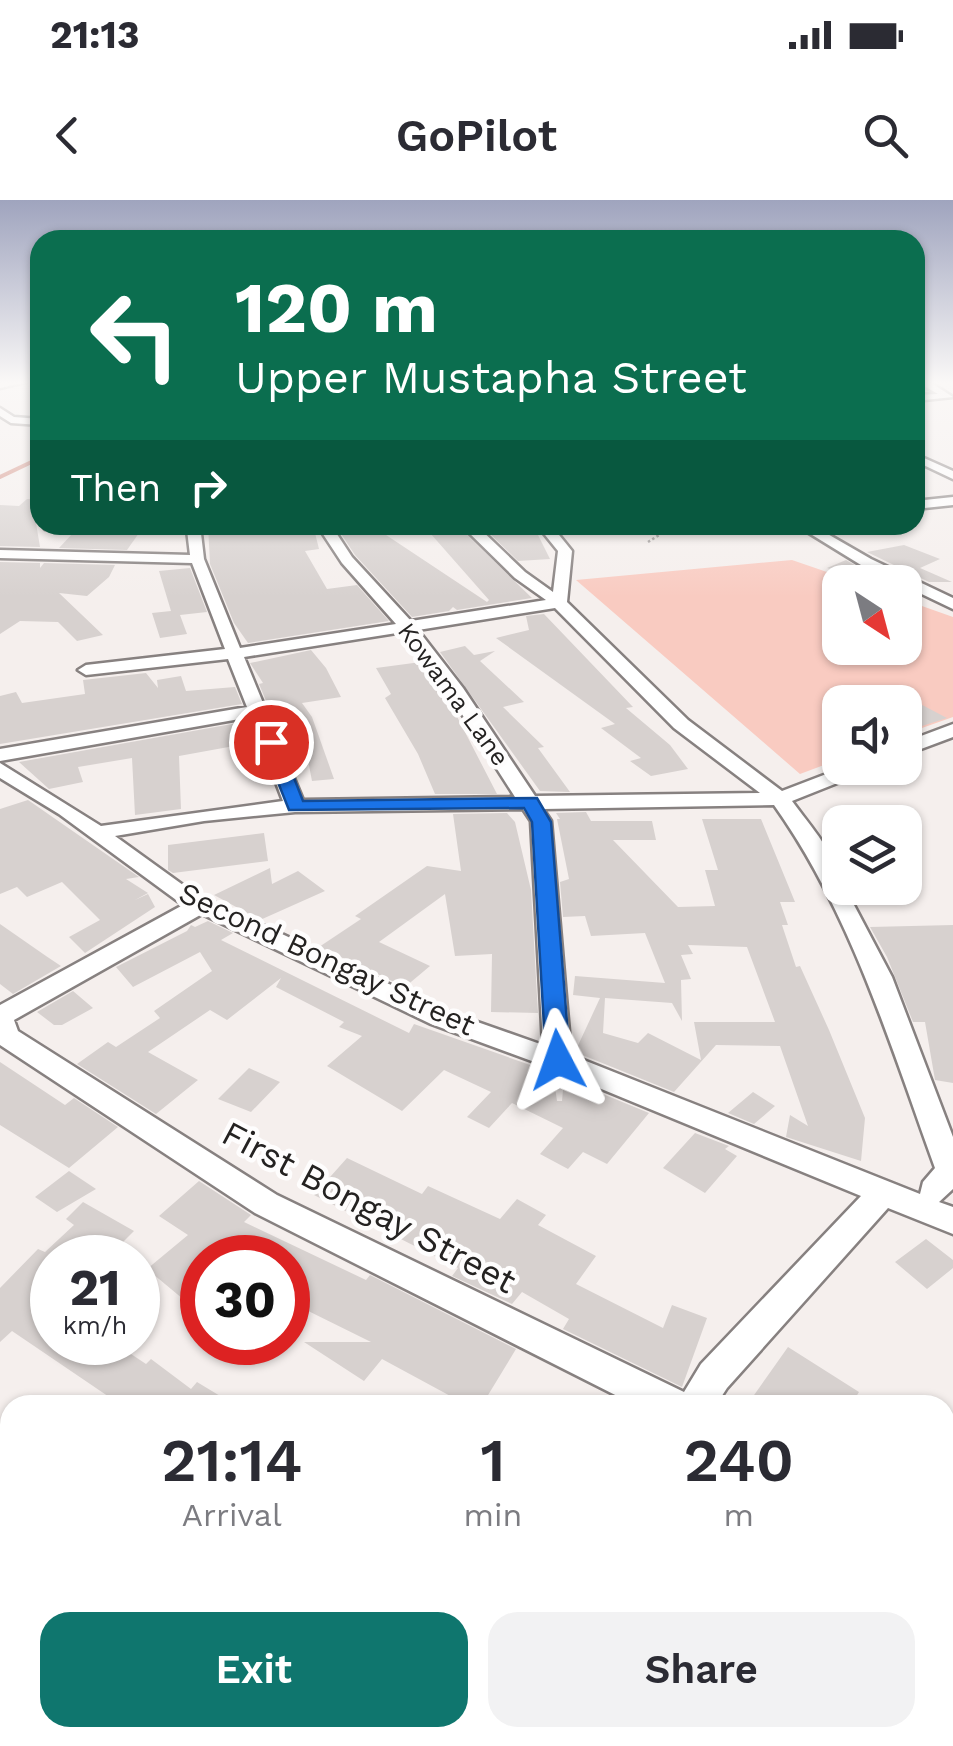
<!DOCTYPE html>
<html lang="en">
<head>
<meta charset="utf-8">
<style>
	body { margin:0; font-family:"Work Sans",sans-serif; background:#f2f2f3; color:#2b2b33; height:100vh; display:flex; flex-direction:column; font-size:38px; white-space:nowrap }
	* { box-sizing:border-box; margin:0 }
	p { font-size:32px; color:#7c7c81 }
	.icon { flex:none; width:55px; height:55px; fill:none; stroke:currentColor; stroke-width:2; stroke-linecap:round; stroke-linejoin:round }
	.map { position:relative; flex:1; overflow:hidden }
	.details { position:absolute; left:0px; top:1195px; width:955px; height:352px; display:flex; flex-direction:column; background:#fff; border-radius:30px 30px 0 0; box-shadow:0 2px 8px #0004 }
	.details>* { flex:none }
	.hud { position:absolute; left:30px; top:30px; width:895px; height:305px; border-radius:30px; box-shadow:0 2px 8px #0004; background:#0b6e4f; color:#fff; overflow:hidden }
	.needle { width:65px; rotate:144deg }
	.tools { position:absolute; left:822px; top:365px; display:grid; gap:20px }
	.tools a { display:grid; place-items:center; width:100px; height:100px; border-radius:20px; background:#fff; box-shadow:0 2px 8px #0004; font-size:50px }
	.speed { position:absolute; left:30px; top:1035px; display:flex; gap:20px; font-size:50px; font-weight:700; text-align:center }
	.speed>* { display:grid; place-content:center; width:130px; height:130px; border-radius:50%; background:#fff; box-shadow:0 2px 8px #0004; line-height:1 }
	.speed small { font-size:25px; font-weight:400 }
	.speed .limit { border:15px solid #d22; background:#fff; color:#111 }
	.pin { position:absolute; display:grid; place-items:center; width:85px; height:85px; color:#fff; margin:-42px; border:5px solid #fff; border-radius:50%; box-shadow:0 2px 10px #0007 }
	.me { position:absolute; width:110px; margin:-55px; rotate:356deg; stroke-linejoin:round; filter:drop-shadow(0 0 8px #0008) }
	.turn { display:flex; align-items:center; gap:35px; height:210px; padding:0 40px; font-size:45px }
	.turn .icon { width:130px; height:130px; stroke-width:2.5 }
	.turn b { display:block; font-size:70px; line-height:85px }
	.then { display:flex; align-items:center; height:95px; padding:0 40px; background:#0003; gap:20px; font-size:38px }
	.eta { display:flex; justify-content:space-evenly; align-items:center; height:170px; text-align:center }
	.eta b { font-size:60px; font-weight:600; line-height:70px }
	.action { display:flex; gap:20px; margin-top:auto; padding:20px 40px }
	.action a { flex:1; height:115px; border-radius:30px; background:#0f766e; color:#fff; font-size:40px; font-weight:600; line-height:115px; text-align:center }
	.action a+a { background:#f2f2f3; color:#2b2b33 }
	.status { display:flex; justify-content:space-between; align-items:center; height:70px; padding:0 50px; background:#fff; direction:ltr }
	.status svg { height:28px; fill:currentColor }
	header { display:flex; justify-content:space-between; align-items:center; height:130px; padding:0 40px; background:#fff; font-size:45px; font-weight:600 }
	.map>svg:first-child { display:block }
</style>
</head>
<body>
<div class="status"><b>21:13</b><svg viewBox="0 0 49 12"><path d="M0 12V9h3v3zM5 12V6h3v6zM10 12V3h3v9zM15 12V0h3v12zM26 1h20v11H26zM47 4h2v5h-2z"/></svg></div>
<header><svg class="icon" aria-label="back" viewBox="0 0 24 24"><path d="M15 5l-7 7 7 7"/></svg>GoPilot<svg class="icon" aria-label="search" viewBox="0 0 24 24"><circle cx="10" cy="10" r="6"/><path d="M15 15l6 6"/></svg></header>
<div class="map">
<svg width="953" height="1546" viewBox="0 0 953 1546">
	<rect width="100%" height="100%" fill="#f5efed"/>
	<!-- green -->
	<path fill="#f9cbc1" d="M792,360L856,382H840V448H905V400L953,417V517L905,534V502H840V559L800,574L576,380Z"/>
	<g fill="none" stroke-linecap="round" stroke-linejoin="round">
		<!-- stream -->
		<path stroke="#d28c7f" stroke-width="4" d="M0,277L40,258"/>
	</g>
	<!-- building -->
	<path fill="#d7d1cf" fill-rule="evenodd" d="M27,299H40V319L36,323L40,347L0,346V305L19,306Z
		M208,325H313L319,349L305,351L327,389L357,385L389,421L248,443L234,423L210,364Z
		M371,325L487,402L489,400L423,325H457L532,398L457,410L453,407L449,411L412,417L355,355L338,329Z
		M481,325H533L550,359L518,361Z
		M73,333H139L127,350L59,348Z
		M904,345L940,359L920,368L952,382H929L867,352Z
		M846,360L860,368L896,382H871L827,368Z
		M0,362L40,363V368L44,363L115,365L109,377L87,396L59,393L103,435L77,441L58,422L20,421L0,434Z
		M190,368L207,412L180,415L187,434L160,438L152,413L171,411L159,371Z
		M544,414L633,507L626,508L670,545L688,569L651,576L630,561L641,558L601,528L615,524L496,438L529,430L526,416Z
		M465,446L474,455L495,451L480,461L524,502L503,507L544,547L538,548L570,592L540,591L440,452Z
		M311,450L326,468L341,497L302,503L312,517L334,579L312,581L308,560L292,563L259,484L263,483L250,463Z
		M421,462L450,503L497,594H435L418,554L385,498L391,494L376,468Z
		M146,473L158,488L157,480L181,476L186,491L235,487L242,504L0,544V496L16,492L22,503L85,494L83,480Z
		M905,496L947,518L922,526L905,517Z
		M249,521L256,542L179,556L181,609L135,615L132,558L78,567L83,582L49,589L19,562Z
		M28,600L139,677L126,679L148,693L135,700L148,694L155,707L85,753L69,737L100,720L62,682L27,697L17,687L0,694V609Z
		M586,612L591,621H652L656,640H613L678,707L715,706L705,670H718L702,619H761L795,702H780L788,725H782L796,767L800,766L829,830L865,918L861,961L786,937L790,915L808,926L780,846L716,845L674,892L575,852L600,798L573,795L575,776L665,783L645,733L591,736L585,716L563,717L560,682L569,679L557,619H560L556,613ZM688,745L747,747L775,822H694L701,860L648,833L638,843L603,833L605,798L672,803L682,821L681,780L691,779L681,755L693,754Z
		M507,613L515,622L531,690L538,813L491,812L492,754L455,756L445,694L379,742L430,766L405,787L319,747L361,719L355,716L427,666L461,671L453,614Z
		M264,633L268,661L173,673L168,670V645Z
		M270,668L272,684L298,671L325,691L260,720L214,695Z
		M208,721L233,733L221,740L409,833L414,824L553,873L557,901H562L564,878L649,913L607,964L583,952L568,969L540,954L563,928L512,903L489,928L467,917L491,892L444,870L402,911L327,866L362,836L339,827L344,822L276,787L281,778L227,820L210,810L148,852L198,880L156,914L77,864L108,842L116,847L160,818L154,811L212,771L200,752L133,787L116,767L187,731L191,725L195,727Z
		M0,724L46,756L61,766L13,794L0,784Z
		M953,725V883L935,880L925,822H913L887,757L870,727Z
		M73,791L93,808L62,825H54L37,812Z
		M0,862L65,905L74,898L118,927L69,968L0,925Z
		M249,868L280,882L251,912L218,899Z
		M753,892L775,906L754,924L728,913Z
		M695,933L729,946L725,949L737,956L705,993L663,968Z
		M347,958L422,994L428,986L500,1019L517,999L546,1015L538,1025L596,1056L576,1084L663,1128L672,1105L707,1118L682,1187L563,1129L569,1119L522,1092L512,1104L452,1076L458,1068L314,995Z
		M69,971L96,989L57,1012L35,997Z
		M199,981L251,1015L244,1022L366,1080L370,1075L516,1149L482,1205H467L382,1159L364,1181L304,1142H371L288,1101V1058H202V1082L183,1099L147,1069L188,1035L159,1016Z
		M83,1002L134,1031L107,1058H52V1111L43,1121L52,1132V1146L57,1142H113L146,1164L151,1159L191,1189L197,1182L235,1205H121L12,1131L0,1142V1088L38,1049L45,1052L74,1025L66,1019Z
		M926,1039L953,1060V1068L927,1089L895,1062Z
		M788,1147L859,1192L851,1205H747Z"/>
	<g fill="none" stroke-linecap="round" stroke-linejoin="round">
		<!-- minor casing -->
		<g stroke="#878180" stroke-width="5">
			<path id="minor" d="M29,181L0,188V182Z
				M916,181H928L953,197L915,201V195L938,194Z
				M0,208L14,217L40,219V225L11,223L0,216Z
				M915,254L953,271V279L915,261Z
				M953,297V305L915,309V301Z
				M40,323L200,325L204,359L240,448L396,424L342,363L317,325H331L352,357L411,421L546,400L515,378L461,325H476L525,372L553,392L558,351L537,325H551L572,351L567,402L688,520L782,591L842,568H867L865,572L792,601C809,625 840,657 840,688H845L892,777L953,937V989L939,1002L953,1007V1034L888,1008L727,1188L716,1205H635L255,1013L0,845V805L183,705L59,614L0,578V563L101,626L283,601L251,517L0,561V549L247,507L228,459L86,475L78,470L86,465L225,449L192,363L0,358V350L190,355L187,330L45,329ZM555,408L674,528L760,593L535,596L463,488L418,430ZM403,432L449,494L515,597L303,600L244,457ZM774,605C851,713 890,844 935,968L923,982L920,994L571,855L551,621L543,609ZM523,609L531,621L543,845L449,812L194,693L115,636L204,621L295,612ZM202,714L431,824L548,867L861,996L701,1164L684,1192L277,995L18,831L14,820Z
				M796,325H812L871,359L953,398V409L905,386V382L861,365Z
				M953,524V537L905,555V542Z
				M0,1258L10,1262V1304L0,1300Z
				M304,1538H357L361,1546H308Z
				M487,1538H534L530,1546H483Z"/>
		</g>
		<!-- path -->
		<path stroke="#a6a1a0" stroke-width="2.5" stroke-dasharray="2.5 2.5" stroke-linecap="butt" d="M572,333L588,325
			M648,342L675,325"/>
		<!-- minor -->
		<use href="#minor" fill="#fff" fill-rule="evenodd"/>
	</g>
	<!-- sky -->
	<linearGradient id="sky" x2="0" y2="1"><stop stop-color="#9fa4be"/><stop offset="0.46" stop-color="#faf8f7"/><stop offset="1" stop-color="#faf8f7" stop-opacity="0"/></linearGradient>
	<rect width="953" height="397" fill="url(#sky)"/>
	<!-- route -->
	<path fill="#1a73e8" stroke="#114b97" stroke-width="2.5" d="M271,537L280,542L303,601L537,598L551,622L570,860L567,866H549L546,860L532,622L524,608L289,610L262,542Z"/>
	<g text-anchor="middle" stroke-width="9" stroke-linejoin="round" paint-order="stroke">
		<!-- far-street labels -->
		<g font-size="25" fill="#242221" stroke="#fefdfd">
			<text transform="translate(454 494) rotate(54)" y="9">Kowama Lane</text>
		</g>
		<!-- street labels -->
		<g font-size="30" fill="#242221" stroke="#fefdfd">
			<text transform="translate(327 759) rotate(25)" y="10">Second Bongay Street</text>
		</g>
		<!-- near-street labels -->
		<g font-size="35" fill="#242221" stroke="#fefdfd">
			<text transform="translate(369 1007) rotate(28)" y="12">First Bongay Street</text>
		</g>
	</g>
</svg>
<div class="tools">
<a><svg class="needle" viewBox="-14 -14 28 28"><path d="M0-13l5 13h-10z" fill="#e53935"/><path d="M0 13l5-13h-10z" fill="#7c7c81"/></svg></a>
<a><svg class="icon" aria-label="sound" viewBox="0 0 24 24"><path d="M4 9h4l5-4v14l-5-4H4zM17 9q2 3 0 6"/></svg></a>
<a><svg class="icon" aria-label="layers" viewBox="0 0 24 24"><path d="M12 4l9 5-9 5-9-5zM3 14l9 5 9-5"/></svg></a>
</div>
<div class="speed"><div>21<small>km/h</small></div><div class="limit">30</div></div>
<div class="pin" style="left:271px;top:542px;background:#d93025"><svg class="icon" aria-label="arrive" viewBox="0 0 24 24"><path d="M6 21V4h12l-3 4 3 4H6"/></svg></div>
<svg class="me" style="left:558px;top:860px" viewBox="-20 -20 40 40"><path d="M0-17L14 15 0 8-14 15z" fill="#1a73e8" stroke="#fff" stroke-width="4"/></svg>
<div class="hud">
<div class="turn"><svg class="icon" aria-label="left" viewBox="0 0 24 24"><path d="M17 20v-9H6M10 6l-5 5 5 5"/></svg><div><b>120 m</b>Upper Mustapha Street</div></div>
<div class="then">Then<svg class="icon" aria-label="right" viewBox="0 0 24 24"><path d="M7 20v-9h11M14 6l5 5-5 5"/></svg></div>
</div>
<section class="details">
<div class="eta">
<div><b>21:14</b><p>Arrival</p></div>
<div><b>1</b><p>min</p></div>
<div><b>240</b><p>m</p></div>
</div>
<div class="action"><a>Exit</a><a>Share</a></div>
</section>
</div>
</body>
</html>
